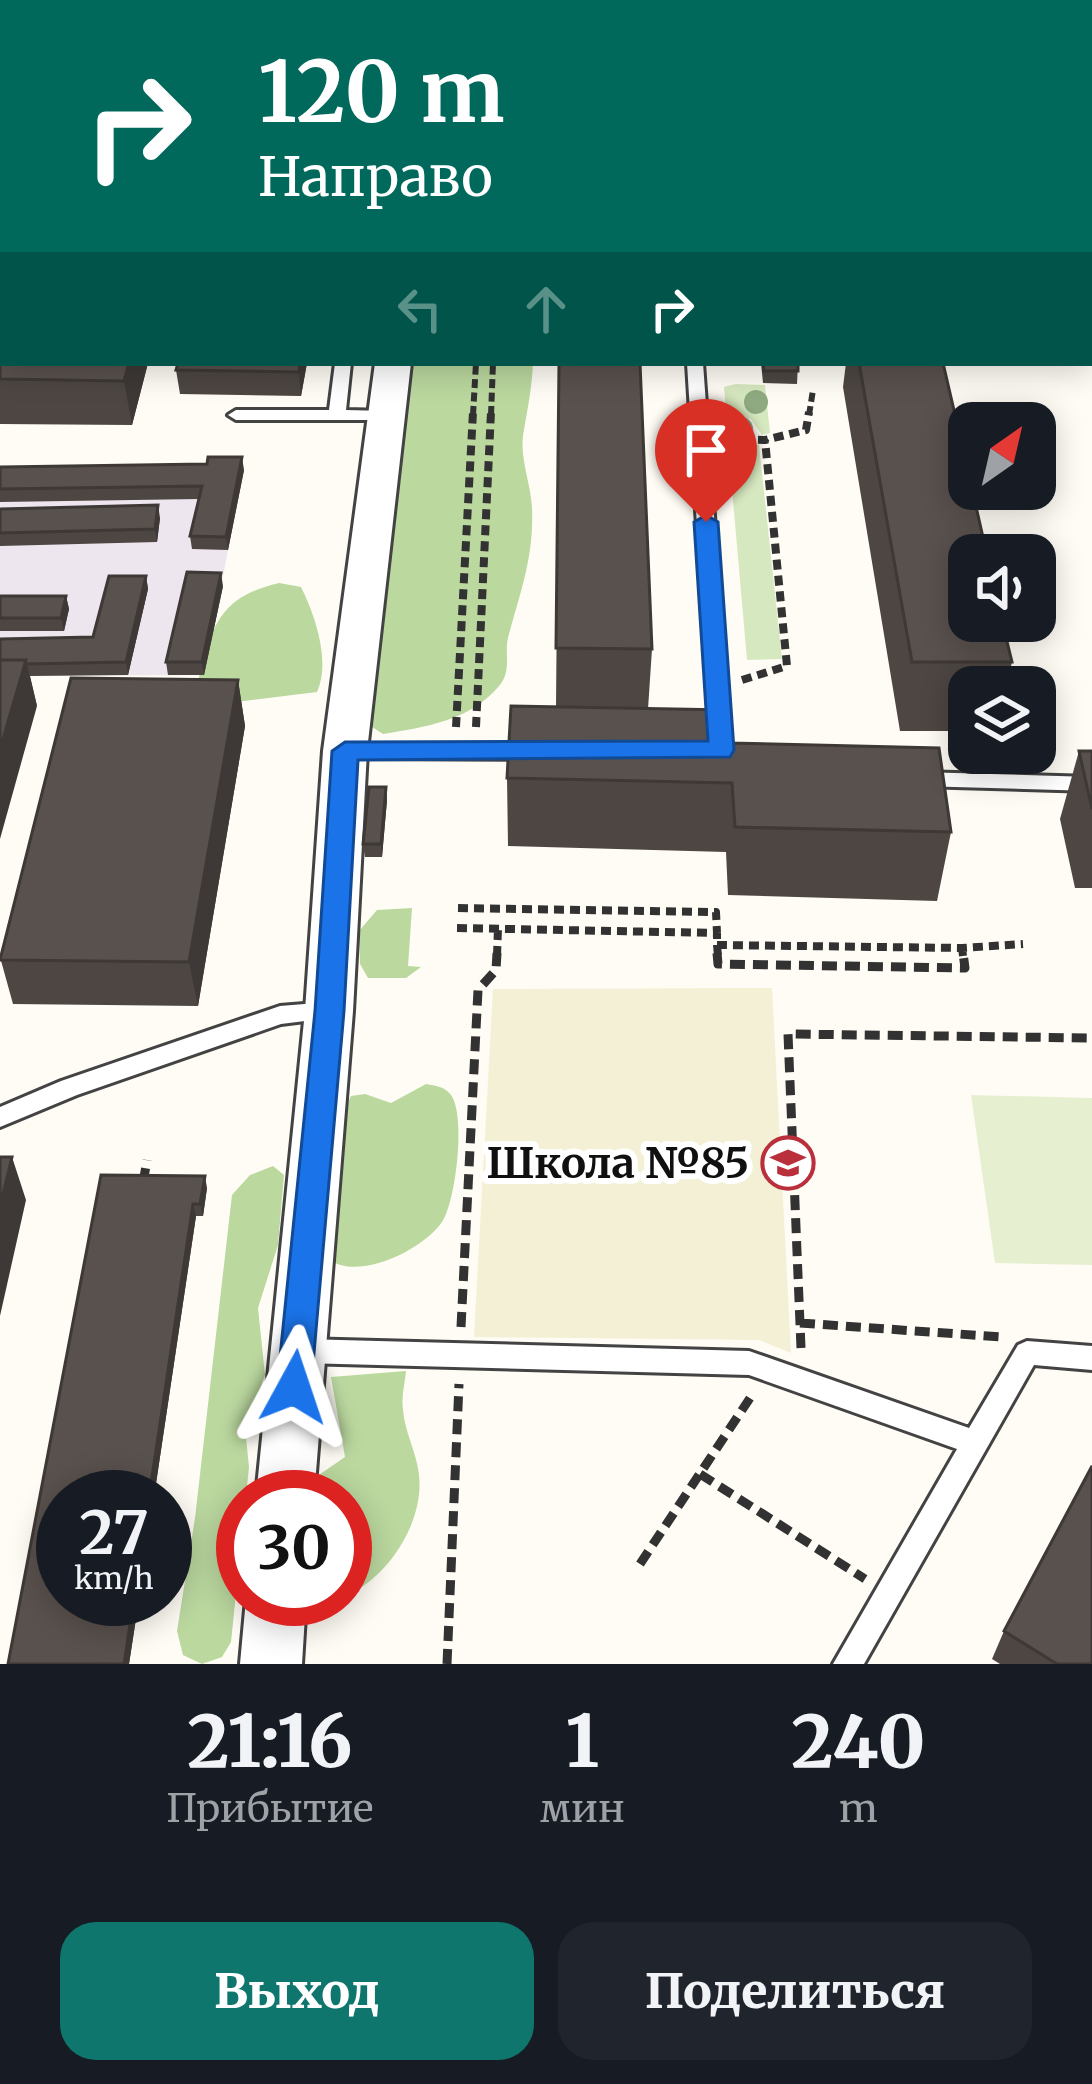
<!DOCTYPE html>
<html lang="ru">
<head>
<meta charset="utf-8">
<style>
	body { margin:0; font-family:Merriweather,serif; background:#20242c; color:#f1f3f6; height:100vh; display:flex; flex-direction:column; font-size:45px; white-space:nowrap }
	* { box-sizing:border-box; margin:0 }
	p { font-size:39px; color:#9ea1a6 }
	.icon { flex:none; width:66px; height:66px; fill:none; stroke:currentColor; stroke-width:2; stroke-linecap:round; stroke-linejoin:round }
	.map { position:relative; height:1664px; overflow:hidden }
	.sheet { display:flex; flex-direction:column; background:#171b24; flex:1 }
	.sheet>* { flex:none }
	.hud { position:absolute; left:0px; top:0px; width:1092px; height:366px; box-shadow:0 6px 30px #0003; background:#00695c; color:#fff; overflow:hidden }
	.needle { width:78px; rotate:34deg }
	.fabs { position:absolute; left:948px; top:402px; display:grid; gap:24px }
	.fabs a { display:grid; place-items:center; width:108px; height:108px; border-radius:24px; background:#171b24; box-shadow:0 6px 30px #0003; font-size:60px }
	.speed { position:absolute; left:36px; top:1470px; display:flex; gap:24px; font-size:60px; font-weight:700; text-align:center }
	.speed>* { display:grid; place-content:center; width:156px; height:156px; border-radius:50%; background:#171b24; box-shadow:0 6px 30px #0003; line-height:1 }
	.speed small { font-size:30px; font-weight:400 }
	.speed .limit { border:18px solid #d22; background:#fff; color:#111 }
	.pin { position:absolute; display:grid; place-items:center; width:102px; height:102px; color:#fff; margin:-123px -51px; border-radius:50% 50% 50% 0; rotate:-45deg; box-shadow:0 0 12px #0007 }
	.pin .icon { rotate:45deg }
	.me { position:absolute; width:132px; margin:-66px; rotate:5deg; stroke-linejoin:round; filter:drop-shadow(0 0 9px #0008) }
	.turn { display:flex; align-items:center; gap:42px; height:252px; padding:0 60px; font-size:54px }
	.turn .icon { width:156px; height:156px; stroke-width:2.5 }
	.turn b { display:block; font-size:84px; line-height:102px }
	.lanes { display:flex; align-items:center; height:114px; padding:0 60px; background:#0003; justify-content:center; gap:60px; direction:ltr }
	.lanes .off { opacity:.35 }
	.eta { display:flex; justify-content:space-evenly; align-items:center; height:204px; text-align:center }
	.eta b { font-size:72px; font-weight:800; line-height:84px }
	.button { display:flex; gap:24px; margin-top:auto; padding:24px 60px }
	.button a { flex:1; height:138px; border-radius:36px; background:#0f766e; color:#fff; font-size:48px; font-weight:800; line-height:138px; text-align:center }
	.button a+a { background:#20242c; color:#f1f3f6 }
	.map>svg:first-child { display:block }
</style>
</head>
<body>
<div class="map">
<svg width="1092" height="1664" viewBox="0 0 1092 1664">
	<rect width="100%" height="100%" fill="#fefcf4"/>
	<!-- industrial -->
	<path fill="#ede6ee" d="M208,477L228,550L204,675L0,676V480Z"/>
	<!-- farmland -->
	<path fill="#f4f0d5" d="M772,988L791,1353L759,1340L474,1337L493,989Z"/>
	<!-- green -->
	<path fill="#d6e8bf" d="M736,384L765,385L770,433L762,435L750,418L743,424L754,436L728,435L724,387Z
		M728,443L759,445L782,659L747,660Z"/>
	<!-- forest -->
	<path fill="#bbd89f" d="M408,363H533C532,389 527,411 523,436C520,459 531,485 532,508C534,556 521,590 509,634C503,652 513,670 499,686C470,721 425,727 383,734L369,725Z
		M279,583L301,587C315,615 331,662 317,692L228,703L194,696C211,637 210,599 279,583Z
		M412,908L408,966L421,967L406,978H368L360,964L359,931L377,910Z
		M426,1084C436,1086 444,1086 451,1095C466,1115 456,1201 442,1222C423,1250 357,1282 329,1259L343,1112L351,1096L365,1094L391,1103Z
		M273,1166L284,1175L278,1245L258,1308L265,1375L245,1428L249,1467L231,1642L222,1657L202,1664L183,1655L177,1631L195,1518L232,1195L250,1175Z
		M406,1371C405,1383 401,1397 403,1409C404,1431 417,1453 419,1475C424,1518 394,1567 359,1589L345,1586V1497H312L313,1479L345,1457L331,1377Z"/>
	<!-- pitch -->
	<path fill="#e6f0d0" d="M971,1095L1092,1098V1265L995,1263Z"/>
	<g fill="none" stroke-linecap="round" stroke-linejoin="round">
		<!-- lane casing -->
		<g stroke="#434343" stroke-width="6">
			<path id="lane" d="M64,0H76V3H64Z
				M0,41H3V49H0Z
				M1092,44V52L1089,53V45Z
				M0,68H3V76H0Z
				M0,94H3V102H0Z
				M0,218H3V228H0Z
				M0,240H3V250H0Z
				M3,263V280L0,281V264Z
				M335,363H351L346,410L386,411L392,412V420H236L228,415L236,410H329Z
				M687,363H703L730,738L720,745L710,738Z
				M345,744L537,745L547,752L537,759L345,758L335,751Z
				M919,772L1092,777V791L919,786L909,779Z
				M329,1002L337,1005L340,1011L337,1017L281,1024L77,1095L0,1127V1107L61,1081L280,1006Z
				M302,1339L749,1351L969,1428L1018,1345L1027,1341L1092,1346V1370L1034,1365L864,1664H833L957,1449L749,1375L302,1363L293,1359L289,1351L293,1343Z"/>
		</g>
		<!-- street casing -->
		<g stroke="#434343" stroke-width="6">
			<path id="street" d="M405,0H433V3H405Z
				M375,363H411L367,751L353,1011L314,1497H256L305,1011L323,751Z
				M246,1599H306L302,1664H240Z"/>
		</g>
		<!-- path-far2 -->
		<path stroke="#323232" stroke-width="6" stroke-dasharray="9 4.5" stroke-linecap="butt" d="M108,0L114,3
			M473,415L476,363
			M491,415L493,363
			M809,415L813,390"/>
		<!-- path-far1 -->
		<path stroke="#323232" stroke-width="8" stroke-dasharray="10 6" stroke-linecap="butt" d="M726,439L765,440L806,430L809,412
			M742,680L787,666L765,440
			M456,727L473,412
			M476,727L491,412
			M458,908L716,912L717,933
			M457,928L717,933V945L962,948L1023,944
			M717,945L718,956
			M962,948L963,956
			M497,956L498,928"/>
		<!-- path -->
		<path stroke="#323232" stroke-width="9" stroke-dasharray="15 8" stroke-linecap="butt" d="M717,953L718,964L965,968L963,953
			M143,1183L147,1160
			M800,1323L1002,1337
			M461,1327L478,990L496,970L497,953
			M801,1348L788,1034L1092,1038
			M700,1474L865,1579
			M640,1564L752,1395
			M447,1664L459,1384"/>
		<!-- lane -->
		<use href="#lane" fill="#fff" fill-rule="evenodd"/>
		<!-- street -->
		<use href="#street" fill="#fff" fill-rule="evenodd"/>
	</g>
	<!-- trees -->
	<g fill="#8fa981">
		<circle cx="756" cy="402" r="12"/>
		<circle cx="741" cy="429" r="12"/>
	</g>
	<!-- wall -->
	<path fill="#4d4642" d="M187,0H329V3H187Z
		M934,0H1092V33H1089V3H935Z
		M1089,63H1092V160H1089Z
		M0,103H3V201H0Z
		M0,295L148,363L132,425L0,424Z
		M178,363H307L301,396L180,394L176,370Z
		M559,363L652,649L648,709L728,743L951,832L937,901L728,895L726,852L508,846L507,778L556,707Z
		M761,363H798L797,384L763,383Z
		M846,363H943L1012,662L1006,687H969V731H900L843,387Z
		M0,467L244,470L228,550L192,549L190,536L199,499L0,502Z
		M0,509L160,518L157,542L0,546Z
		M146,576L148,589L128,675L30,676L37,706L0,639L93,637Z
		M223,586L204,675H168L166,662Z
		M0,596H66L69,609L64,631H0Z
		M238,680L245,726L198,1006L13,1004L0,957Z
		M1079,751H1092V888H1075L1060,819Z
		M386,787L387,800L382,857H365L363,844Z
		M101,1175L207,1188L203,1216H196L154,1497H63V1599H139L129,1664H8Z
		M1004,1631L1092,1664H1000L992,1659Z"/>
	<!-- shaded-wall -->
	<path fill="#3e3936" d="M228,0H329V3H228Z
		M634,0H649L648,3H628Z
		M660,0H722V3H660Z
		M129,363H148L132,425L124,381Z
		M300,363H307L301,396L299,372Z
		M242,457L244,470L228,550L226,537Z
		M158,505L160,518L157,542L155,529Z
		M221,573L223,586L204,675L202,662Z
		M146,576L148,589L128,675L126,662Z
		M66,596L69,609L64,631L61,618Z
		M26,660L37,706L0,839V749Z
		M238,680L245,726L198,1006L189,962Z
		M386,787L387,800L382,857L381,844Z
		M12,1157L26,1200L0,1316V1206Z
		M205,1176L207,1188L203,1216L200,1204Z
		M193,1204L196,1216L154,1497H149Z
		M134,1599H139L129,1664H124Z"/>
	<!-- building -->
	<path fill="#59514d" stroke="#3e3936" stroke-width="3" d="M549,0H634L628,3H543Z
		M947,0H1074L1075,3H948Z
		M1089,63H1092V96H1089Z
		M0,103H3V158H0Z
		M3,287V363H129L124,381L0,379V295Z
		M178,363H300L299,372L176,370Z
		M559,363H640L652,649L556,648Z
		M763,363H798V371H764Z
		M859,363H943L969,475V489H972L987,555H969V621H1002L1012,662H912Z
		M208,457H242L226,537L190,536L202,486L0,489V467L207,464Z
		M158,505L155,529L0,533V509Z
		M187,572L221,573L202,662H166Z
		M109,576H146L126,662L25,664L26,660H0V639L93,637Z
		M0,596H66L61,618H0Z
		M0,660H26L0,749Z
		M71,678L238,680L189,962L0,960Z
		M511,706L727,710L728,743L939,748L951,832L735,827L732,783L507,778Z
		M1079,751H1092V809Z
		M369,787H386L381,844H363Z
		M0,1157H12L0,1206Z
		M101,1175L205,1176L200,1204H193L149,1497H63V1599H134L124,1664H8Z
		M1092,1466V1664H1057L1004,1631Z"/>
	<!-- route -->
	<path fill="#1a73e8" stroke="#114b97" stroke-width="3" d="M706,515L718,522L734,750L730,757L358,760L344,1011L311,1387L306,1398L294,1403L282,1398L277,1387L315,1011L332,751L345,742L708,741L694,522Z"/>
	<!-- icons -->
	<defs>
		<g id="school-ring" transform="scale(2.7)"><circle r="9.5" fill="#fff" stroke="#b92f3b" stroke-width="1.5"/><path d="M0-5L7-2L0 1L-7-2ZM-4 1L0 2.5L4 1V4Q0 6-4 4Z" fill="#b92f3b"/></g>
	</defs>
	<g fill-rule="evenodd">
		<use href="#school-ring" x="788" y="1163"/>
	</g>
	<g text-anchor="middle" stroke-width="12" stroke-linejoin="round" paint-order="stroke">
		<!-- poi labels -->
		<g font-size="42" font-weight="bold" fill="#101010" stroke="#fff" text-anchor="end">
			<text x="749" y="1178">Школа №85</text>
		</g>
	</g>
</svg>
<div class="fabs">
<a><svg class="needle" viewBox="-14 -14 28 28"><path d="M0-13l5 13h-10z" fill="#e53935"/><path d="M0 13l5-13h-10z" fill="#9ea1a6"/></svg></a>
<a><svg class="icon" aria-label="sound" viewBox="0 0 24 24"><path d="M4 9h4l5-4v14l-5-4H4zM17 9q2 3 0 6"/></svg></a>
<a><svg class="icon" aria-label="layers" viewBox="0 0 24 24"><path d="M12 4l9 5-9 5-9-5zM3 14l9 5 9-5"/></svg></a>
</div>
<div class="speed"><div>27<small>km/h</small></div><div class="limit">30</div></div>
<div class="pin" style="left:706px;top:522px;background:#d93025"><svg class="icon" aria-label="arrive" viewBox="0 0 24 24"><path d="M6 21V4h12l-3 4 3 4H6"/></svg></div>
<svg class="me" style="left:294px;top:1387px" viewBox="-20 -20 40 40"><path d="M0-17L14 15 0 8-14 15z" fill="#1a73e8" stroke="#fff" stroke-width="4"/></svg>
<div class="hud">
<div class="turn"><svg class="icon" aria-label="right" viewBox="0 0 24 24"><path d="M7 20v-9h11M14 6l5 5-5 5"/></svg><div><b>120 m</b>Направо</div></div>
<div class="lanes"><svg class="icon off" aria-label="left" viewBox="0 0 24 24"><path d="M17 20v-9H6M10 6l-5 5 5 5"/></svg><svg class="icon off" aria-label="ahead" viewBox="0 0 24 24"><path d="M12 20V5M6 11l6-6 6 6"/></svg><svg class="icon" aria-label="right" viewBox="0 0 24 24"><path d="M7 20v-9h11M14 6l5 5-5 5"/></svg></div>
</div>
</div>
<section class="sheet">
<div class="eta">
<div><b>21:16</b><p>Прибытие</p></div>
<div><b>1</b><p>мин</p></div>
<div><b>240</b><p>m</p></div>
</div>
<div class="button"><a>Выход</a><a>Поделиться</a></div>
</section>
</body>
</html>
